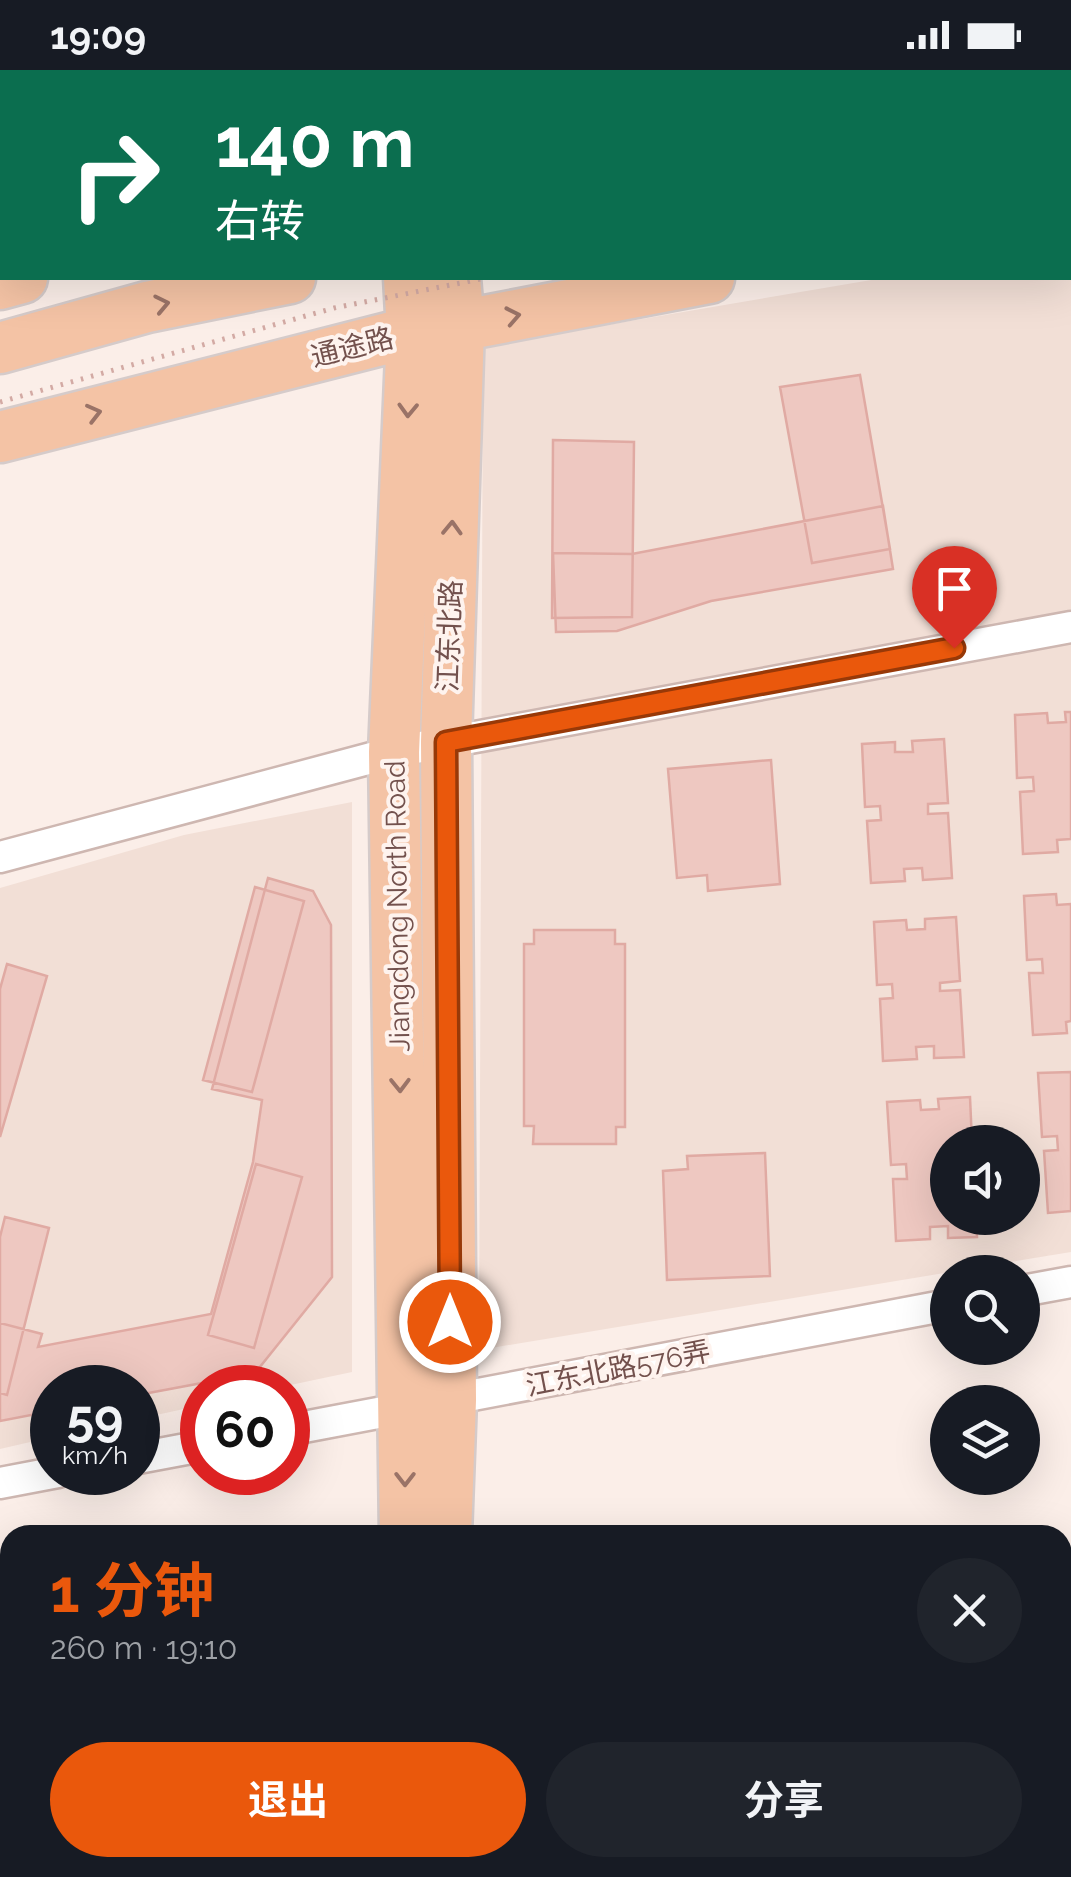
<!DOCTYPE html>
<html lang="zh">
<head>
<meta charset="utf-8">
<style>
	body { margin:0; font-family:Raleway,"Noto Sans SC",sans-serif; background:#20242c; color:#f1f3f6; height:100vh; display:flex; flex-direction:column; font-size:38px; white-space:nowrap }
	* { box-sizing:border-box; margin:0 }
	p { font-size:32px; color:#9ea1a6 }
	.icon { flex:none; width:55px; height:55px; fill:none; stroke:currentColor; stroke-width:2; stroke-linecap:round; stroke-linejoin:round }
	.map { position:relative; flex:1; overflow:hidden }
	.details { position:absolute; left:0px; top:1455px; width:1072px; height:352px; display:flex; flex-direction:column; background:#171b24; border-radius:30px 30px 0 0; box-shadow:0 10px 40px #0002 }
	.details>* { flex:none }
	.hud { position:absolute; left:0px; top:0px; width:1072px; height:210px; box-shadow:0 10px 40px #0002; background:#0b6e4f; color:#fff; overflow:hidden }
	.buttons { position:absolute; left:930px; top:1055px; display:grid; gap:20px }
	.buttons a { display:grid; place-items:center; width:110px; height:110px; border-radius:50%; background:#171b24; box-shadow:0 10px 40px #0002; font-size:50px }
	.speed { position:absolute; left:30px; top:1295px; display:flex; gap:20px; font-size:50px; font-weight:700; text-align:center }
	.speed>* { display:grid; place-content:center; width:130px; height:130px; border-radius:50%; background:#171b24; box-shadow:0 10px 40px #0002; line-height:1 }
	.speed small { font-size:25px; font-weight:400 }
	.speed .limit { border:15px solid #d22; background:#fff; color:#111 }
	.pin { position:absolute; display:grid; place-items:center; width:85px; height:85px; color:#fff; margin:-102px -42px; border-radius:50% 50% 50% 0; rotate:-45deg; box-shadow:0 0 10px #0007 }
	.pin .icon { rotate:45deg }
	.me { position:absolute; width:110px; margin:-55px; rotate:0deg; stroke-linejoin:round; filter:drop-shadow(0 0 8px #0008) }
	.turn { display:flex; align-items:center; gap:35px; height:210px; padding:0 50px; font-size:45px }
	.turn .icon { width:130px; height:130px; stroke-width:2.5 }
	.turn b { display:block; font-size:70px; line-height:85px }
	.round { display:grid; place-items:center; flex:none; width:105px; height:105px; border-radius:52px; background:#20242c }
	.overview { display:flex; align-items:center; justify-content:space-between; height:170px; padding:0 50px }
	h1 { font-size:60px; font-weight:700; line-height:75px; color:#ea580c }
	.cta { display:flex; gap:20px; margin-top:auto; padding:20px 50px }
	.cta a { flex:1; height:115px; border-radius:60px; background:#ea580c; color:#fff; font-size:40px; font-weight:700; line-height:115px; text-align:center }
	.cta a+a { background:#20242c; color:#f1f3f6 }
	.status { display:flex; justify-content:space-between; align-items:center; height:70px; padding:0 50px; background:#171b24; direction:ltr }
	.status svg { height:28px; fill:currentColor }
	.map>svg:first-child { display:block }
</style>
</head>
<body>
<div class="status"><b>19:09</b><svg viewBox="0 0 49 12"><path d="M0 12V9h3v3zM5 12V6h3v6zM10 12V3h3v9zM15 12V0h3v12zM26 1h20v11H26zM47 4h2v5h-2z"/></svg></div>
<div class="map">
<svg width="1071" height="1807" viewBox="0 0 1071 1807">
	<rect width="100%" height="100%" fill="#fbeee8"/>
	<!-- residential -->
	<path fill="#f2dfd6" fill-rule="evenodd" d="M1071,175V1182L479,1280L483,276L883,208H1070ZM948,1072H1022V1148H948Z
		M352,732V1302L281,1317L202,1318V1335L138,1349V1318H52V1367L0,1379V818L184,765Z
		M1063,1757H1071V1807H422L424,1798H1062Z"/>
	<!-- building -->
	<path fill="#eec8c1" stroke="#e0aaa3" stroke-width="2.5" d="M860,305L890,479L812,493L780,317Z
		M553,370L634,372L632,547L552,548Z
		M883,436L893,499L711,531L617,561L556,562L553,483L632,484Z
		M1065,642H1071V769L1057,770L1058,782L1023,784L1020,722L1034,721L1033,707L1017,708L1015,645L1047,643L1048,653L1066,652Z
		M944,669L948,733L928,734V744L948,743L952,808L923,810L922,798L904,799L905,811L871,813L867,751L881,750L880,736L865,737L862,674L895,672V682H913L912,671Z
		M771,690L780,814L708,821L707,805L677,808L668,699Z
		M268,808L313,821L331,855L332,1207L255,1303L138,1325V1318H52V1341L0,1351V1253L42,1264L38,1277L211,1244L253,1092L262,1030L212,1019Z
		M255,817L304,831L252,1022L203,1010Z
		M1056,824L1057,835L1071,834V951L1066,952L1067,963L1033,965L1029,903H1043L1042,889L1027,890L1024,826Z
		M956,847L960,911L940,913V921L960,920L964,987L934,988V976L916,977L917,989L883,991L880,929L893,928L892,914L877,915L874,852L906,850L907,860L925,859V849Z
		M534,860H615V874H625V1057H616V1074H533L534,1056H524V874H534Z
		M7,894L47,906L0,1067V919Z
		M1071,1002V1141L1048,1143L1044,1081L1058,1080L1057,1066L1042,1067L1038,1003Z
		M970,1027L972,1072H948V1148H976L977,1167L948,1168V1156L930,1157V1169L896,1171L893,1109H907L906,1094L891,1095L887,1032L920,1030L921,1040L939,1039L938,1029Z
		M765,1083L770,1206L667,1210L663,1101L688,1099L687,1086Z
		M256,1094L302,1107L254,1278L208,1265Z
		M5,1147L49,1158L7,1325L0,1323V1167Z"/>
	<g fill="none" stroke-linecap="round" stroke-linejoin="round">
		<!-- street casing -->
		<g stroke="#ceb7b1" stroke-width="35">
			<path id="street" d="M0,787L394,682L1071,557
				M1022,1221L1071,1212
				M288,1360L948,1235
				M138,1388L202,1376
				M0,1413L58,1402
				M1062,1721L1071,1720
				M0,1780L10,1779"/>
		</g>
		<!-- primary casing -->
		<g stroke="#d5cbca" stroke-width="55">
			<path id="primary" d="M397,0L398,2
				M435,0V2
				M674,2L686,0
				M975,2L986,0
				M1070,47H1071
				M1070,148H1071
				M0,165H2
				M0,214L22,208
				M0,278L147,237L290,208
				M0,367L412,262L459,256L709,208
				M405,1465L394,682L412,262L409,208
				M446,1465L451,1330L446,672L459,256L455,208
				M407,1807L409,1798"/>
		</g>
		<!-- path -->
		<path stroke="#d3aaa4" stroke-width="5" stroke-dasharray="2.5 8" stroke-linecap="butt" d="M614,2H634"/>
		<!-- street -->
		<use href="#street" stroke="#fff" stroke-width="30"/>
		<!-- primary -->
		<use href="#primary" stroke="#f4c3a5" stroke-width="50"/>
		<!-- path-bridge -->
		<path stroke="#d3aaa4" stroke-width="5" stroke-dasharray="2.5 8" stroke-linecap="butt" d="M0,332L334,238L486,208"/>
	</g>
	<!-- one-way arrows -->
	<defs><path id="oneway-chevron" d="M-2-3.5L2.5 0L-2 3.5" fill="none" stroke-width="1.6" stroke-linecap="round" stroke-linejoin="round" transform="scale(2.5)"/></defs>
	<g stroke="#9a7367">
		<use href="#oneway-chevron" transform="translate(162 234) rotate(-12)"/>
		<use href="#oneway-chevron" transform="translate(513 246) rotate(-11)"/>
		<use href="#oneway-chevron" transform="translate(408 340) rotate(92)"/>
		<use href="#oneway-chevron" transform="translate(94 343) rotate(-14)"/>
		<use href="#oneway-chevron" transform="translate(452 458) rotate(-88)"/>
		<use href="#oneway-chevron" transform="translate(400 1015) rotate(89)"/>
		<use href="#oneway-chevron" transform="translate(405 1409) rotate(90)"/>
	</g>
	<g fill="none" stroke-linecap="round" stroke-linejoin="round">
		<!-- route casing -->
		<g stroke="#983908" stroke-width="25">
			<path id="route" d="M450,1252L446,672L954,578"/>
		</g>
		<!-- route -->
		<use href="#route" stroke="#ea580c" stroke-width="18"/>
	</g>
	<g text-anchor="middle" stroke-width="8" stroke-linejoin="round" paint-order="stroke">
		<!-- street labels -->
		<g font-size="28" fill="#73514d" stroke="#fef3ee">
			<text transform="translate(352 277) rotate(-14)" y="10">通途路</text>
			<text transform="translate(449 566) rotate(-88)" y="10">江东北路</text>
			<text transform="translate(397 836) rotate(-91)" y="10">Jiangdong North Road</text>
			<text transform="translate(618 1298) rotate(-11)" y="10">江东北路576弄</text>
		</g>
	</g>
</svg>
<div class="buttons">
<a><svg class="icon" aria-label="sound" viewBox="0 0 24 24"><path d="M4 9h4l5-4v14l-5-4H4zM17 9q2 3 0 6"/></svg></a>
<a><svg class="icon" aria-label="search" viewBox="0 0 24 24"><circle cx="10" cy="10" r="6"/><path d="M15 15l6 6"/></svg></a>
<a><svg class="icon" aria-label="layers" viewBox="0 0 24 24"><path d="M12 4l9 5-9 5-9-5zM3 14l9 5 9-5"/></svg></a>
</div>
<div class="speed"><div>59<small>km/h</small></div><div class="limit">60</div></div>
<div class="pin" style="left:954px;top:578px;background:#d93025"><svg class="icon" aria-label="arrive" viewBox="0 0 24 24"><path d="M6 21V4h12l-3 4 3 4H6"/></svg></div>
<svg class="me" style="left:450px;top:1252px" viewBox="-20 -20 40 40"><circle r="17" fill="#ea580c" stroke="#fff" stroke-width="3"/><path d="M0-11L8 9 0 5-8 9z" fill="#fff"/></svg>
<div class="hud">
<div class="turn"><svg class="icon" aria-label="right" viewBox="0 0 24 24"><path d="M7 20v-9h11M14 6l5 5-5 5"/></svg><div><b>140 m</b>右转</div></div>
</div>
<section class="details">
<div class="overview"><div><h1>1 分钟</h1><p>260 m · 19:10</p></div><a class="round"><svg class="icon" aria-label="close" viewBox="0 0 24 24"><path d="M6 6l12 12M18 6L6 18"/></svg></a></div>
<div class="cta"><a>退出</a><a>分享</a></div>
</section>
</div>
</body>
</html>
